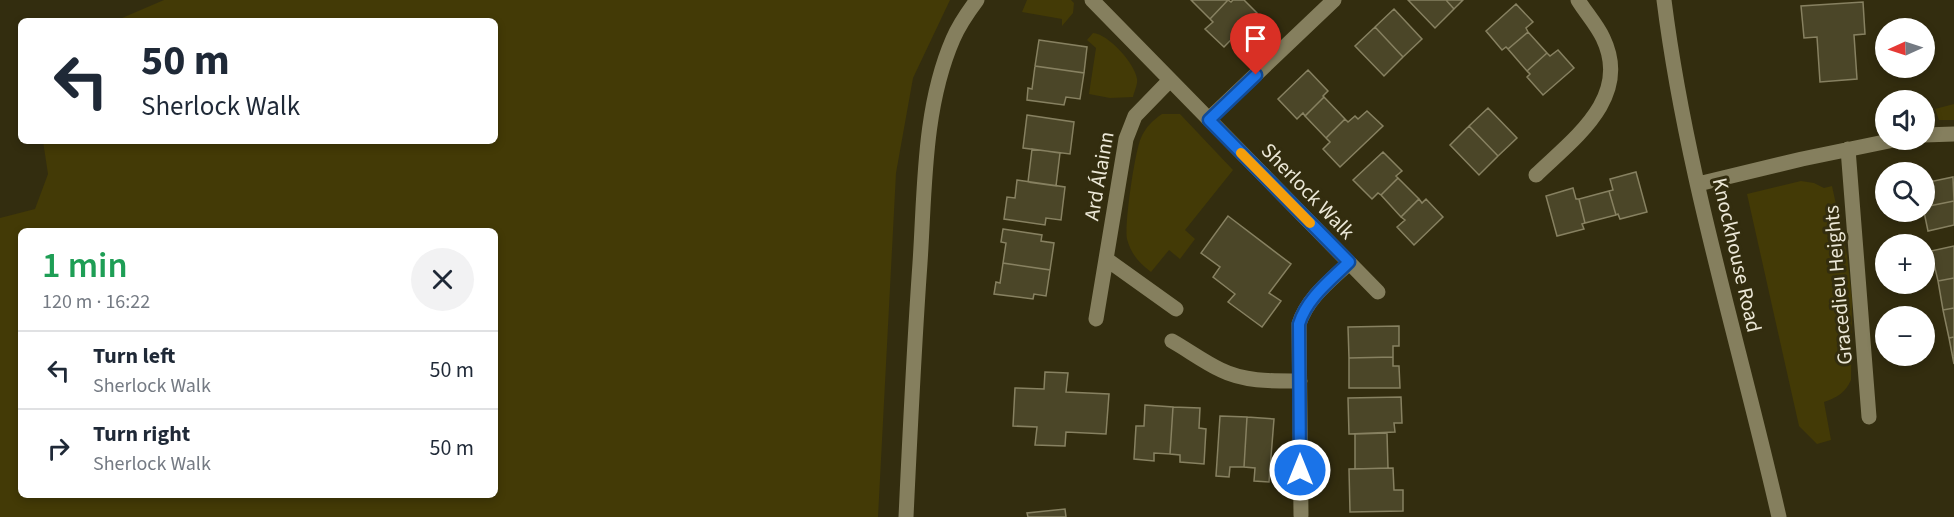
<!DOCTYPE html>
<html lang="en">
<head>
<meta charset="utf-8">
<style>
	body { margin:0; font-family:"Source Sans 3",sans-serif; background:#f2f2f3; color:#1f2937; height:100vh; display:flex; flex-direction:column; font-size:22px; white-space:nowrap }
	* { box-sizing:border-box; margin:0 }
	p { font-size:20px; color:#747a83 }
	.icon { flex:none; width:33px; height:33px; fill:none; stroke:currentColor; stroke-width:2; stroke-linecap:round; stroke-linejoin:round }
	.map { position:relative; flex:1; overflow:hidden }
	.drawer { position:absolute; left:18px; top:228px; width:480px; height:270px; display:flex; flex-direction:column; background:#fff; border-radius:9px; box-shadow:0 3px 9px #0003 }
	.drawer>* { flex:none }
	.hud { position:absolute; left:18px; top:18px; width:480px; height:126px; border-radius:9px; box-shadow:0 3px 9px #0003; background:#fff; color:#1f2937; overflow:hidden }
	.needle { width:39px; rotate:267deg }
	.controls { position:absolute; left:1875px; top:18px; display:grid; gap:12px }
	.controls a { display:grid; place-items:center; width:60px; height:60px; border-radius:50%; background:#fff; box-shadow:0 3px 9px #0003; font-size:30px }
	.pin { position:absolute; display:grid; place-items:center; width:51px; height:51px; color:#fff; margin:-62px -26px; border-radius:50% 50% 50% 0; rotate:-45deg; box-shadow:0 0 6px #0007 }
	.pin .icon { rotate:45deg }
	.me { position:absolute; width:66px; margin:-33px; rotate:0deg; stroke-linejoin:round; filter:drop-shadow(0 0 4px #0008) }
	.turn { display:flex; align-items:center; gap:21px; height:126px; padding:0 24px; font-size:27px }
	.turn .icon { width:78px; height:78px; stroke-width:2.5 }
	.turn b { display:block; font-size:42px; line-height:51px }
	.round { display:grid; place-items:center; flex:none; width:63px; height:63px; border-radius:32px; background:#f2f2f3 }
	.summary { display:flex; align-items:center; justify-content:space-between; height:102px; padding:0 24px }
	h1 { font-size:36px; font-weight:600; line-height:45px; color:#1e9e55 }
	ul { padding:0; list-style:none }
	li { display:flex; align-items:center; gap:18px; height:78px; padding:0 24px; border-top:2px solid #e0e1e3 }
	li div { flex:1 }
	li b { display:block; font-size:22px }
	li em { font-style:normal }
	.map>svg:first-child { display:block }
</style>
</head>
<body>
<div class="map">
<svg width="1954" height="517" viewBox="0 0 1954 517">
	<rect width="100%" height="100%" fill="#332d0f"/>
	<!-- green -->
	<path fill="#433a06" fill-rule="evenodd" d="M164,0H950L913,78L896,173L878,517H0V218L35,209L48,174L43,141H495V21H115ZM21,231H495V495H21Z
		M1027,0H1071L1074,3L1073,13L1062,26V19L1022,12Z
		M1093,33C1108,34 1135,63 1137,79C1138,84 1134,92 1133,97L1110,98L1089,94L1096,48L1087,40Z
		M1954,104V120H1939L1935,109Z
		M1162,114H1180L1233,170L1185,230L1195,239L1180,259L1169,250L1151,272C1139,263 1131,254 1127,239C1124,226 1135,150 1141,138C1145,128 1153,120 1162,114Z
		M1801,181L1814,183L1824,188L1832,186L1847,255L1852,299L1851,380C1845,393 1838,397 1824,402L1831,440L1817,444L1799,426L1747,194Z"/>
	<!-- building -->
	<path fill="#4b4628" stroke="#878161" stroke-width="1.5" d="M1191,0H1228L1210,19Z
		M1228,0L1231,2L1233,0H1244L1257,13L1224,47L1205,29L1213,22L1210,19Z
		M1408,0H1446L1454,9L1435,28Z
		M1446,0H1463L1454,9Z
		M1863,2L1865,34L1854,35L1857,79L1820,82L1817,37L1804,38L1801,6Z
		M1516,4L1533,22L1526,28L1528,32L1508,49L1506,47L1502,50L1486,31Z
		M1394,9L1422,39L1403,57L1375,27Z
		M1375,27L1403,57L1384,76L1355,46Z
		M1528,32L1547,53L1527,71L1508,49Z
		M1039,40L1087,47L1084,73L1035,66Z
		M1558,50L1574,68L1543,95L1527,77L1530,74L1527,71L1547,53L1550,56Z
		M1035,66L1084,73L1080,99L1066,97L1064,105L1027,100L1028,88L1032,89Z
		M1308,70L1328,91L1323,96L1324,97L1305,116L1303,113L1297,119L1278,99Z
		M1324,97L1345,119L1326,138L1305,116Z
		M1488,108L1517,138L1498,156L1469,126Z
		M1367,111L1383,126L1340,167L1323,149L1330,142L1326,138L1345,119L1348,122L1355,116L1358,119Z
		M1027,115L1074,122L1070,154L1023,148Z
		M1469,126L1498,156L1479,175L1450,145Z
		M1032,149L1060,153L1056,186L1028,182Z
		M1383,152L1402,171L1396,176L1398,178L1381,195L1378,193L1372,199L1353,180Z
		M1636,172L1647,212L1620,219L1618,214L1616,215L1609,191L1613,190L1610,179Z
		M1953,177L1954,201L1924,207V183Z
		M1398,178L1419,199L1401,217L1381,195Z
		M1017,180L1065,187L1061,220L1046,218L1045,225L1004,219L1007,197L1015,198Z
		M1573,188L1576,199H1579L1585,223L1582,224L1584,229L1557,236L1546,196Z
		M1609,191L1616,215L1585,223L1579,199Z
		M1419,199L1422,203L1426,199L1443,217L1414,245L1397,227L1405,220L1401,217Z
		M1954,201V225L1928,231L1924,212V207Z
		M1228,216L1291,264L1269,293L1281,301L1262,327L1228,302L1235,294L1213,277L1220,267L1201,253Z
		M1003,229L1042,235L1041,241L1054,243L1050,270L1003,263L1006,243L1001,242Z
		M1954,246V278L1938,281L1931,251Z
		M1003,263L1050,270L1046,296L1034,294L1033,299L994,294L996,282L1000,283Z
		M1954,278V308L1943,310L1938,281Z
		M1954,308V337L1949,338L1943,310Z
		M1399,326V346H1393V357L1349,358L1348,327Z
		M1954,337V364L1949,338Z
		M1393,357V366H1399L1400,388H1349V358Z
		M1045,372L1068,373L1066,392L1109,394L1106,434L1066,432L1065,446L1035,445L1037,427L1013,426L1015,388L1044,389Z
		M1401,397L1402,423H1394L1395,432L1349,434L1348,398Z
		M1145,405L1173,407L1170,454L1154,453V461L1134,459L1136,426H1144Z
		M1173,407L1200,408L1199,428L1206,429L1204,464L1180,462V455L1170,454Z
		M1220,416L1247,417L1244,467H1230L1229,477L1216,476Z
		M1247,417L1274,419L1269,482L1254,481L1255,468L1244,467Z
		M1387,433L1388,468L1355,469V434Z
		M1393,468L1394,490H1403V511L1350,512L1349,469Z
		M1065,509L1066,517H1028L1027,513Z"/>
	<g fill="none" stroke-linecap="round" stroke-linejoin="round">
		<!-- minor -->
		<path stroke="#857f5e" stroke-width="15" d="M1092,0L1378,292
			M1664,0C1686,175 1740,345 1779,517
			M1209,119L1334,0
			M1924,135L1954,134
			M1848,149L1869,417
			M1536,175C1573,139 1632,98 1603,38C1597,25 1586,13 1578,0
			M1698,184L1802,159L1894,140
			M1106,259L1176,309
			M1096,319L1126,139L1135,116L1170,80
			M1172,341C1188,350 1204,362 1221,370C1245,382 1274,381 1300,381
			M1301,515L1299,324C1307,298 1330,281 1349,263
			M906,517C910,432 914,347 920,263C925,189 923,108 953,39C959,25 968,12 977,0"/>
	</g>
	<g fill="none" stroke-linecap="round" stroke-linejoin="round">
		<!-- route casing -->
		<g stroke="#114b97" stroke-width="15">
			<path id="route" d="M1256,75L1209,120L1349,262C1330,281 1307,298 1299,324L1300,470"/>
		</g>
		<!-- route -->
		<use href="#route" stroke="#1a73e8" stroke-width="10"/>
		<!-- slow -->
		<path stroke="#f59e0b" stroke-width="10" d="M1241,153L1310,223"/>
	</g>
	<g text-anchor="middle" stroke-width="6" stroke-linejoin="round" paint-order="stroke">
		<!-- street labels -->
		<g font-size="21" fill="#ece8d7" stroke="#332d0f">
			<text transform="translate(1099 176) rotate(-80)" y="7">Ard Álainn</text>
			<text transform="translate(1308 191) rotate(46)" y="7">Sherlock Walk</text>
			<text transform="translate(1737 255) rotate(77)" y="7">Knockhouse Road</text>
			<text transform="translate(1838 285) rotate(-95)" y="7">Gracedieu Heights</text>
		</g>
	</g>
</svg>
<div class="controls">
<a><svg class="needle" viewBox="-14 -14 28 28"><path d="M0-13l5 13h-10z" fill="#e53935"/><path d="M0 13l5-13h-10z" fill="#747a83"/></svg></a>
<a><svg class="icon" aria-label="sound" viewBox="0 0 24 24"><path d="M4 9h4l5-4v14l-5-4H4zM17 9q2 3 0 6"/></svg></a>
<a><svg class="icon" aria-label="search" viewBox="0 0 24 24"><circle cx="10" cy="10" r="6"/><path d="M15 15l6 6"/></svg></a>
<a>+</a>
<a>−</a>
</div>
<div class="pin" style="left:1256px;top:75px;background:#d93025"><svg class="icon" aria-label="arrive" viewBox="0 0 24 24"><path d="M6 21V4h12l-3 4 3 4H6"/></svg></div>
<svg class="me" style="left:1300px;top:470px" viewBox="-20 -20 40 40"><circle r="17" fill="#1a73e8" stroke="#fff" stroke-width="3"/><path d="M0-11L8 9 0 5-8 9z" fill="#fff"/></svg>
<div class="hud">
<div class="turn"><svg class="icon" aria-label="left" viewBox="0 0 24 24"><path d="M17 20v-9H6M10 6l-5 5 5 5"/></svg><div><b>50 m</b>Sherlock Walk</div></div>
</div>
<section class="drawer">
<div class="summary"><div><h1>1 min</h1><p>120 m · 16:22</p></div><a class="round"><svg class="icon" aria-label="close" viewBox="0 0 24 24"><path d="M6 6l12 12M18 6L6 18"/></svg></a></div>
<ul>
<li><svg class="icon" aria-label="left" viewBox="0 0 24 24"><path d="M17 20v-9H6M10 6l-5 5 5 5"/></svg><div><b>Turn left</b><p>Sherlock Walk</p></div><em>50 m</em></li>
<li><svg class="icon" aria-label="right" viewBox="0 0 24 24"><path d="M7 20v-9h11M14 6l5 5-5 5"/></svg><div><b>Turn right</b><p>Sherlock Walk</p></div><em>50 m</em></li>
</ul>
</section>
</div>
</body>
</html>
